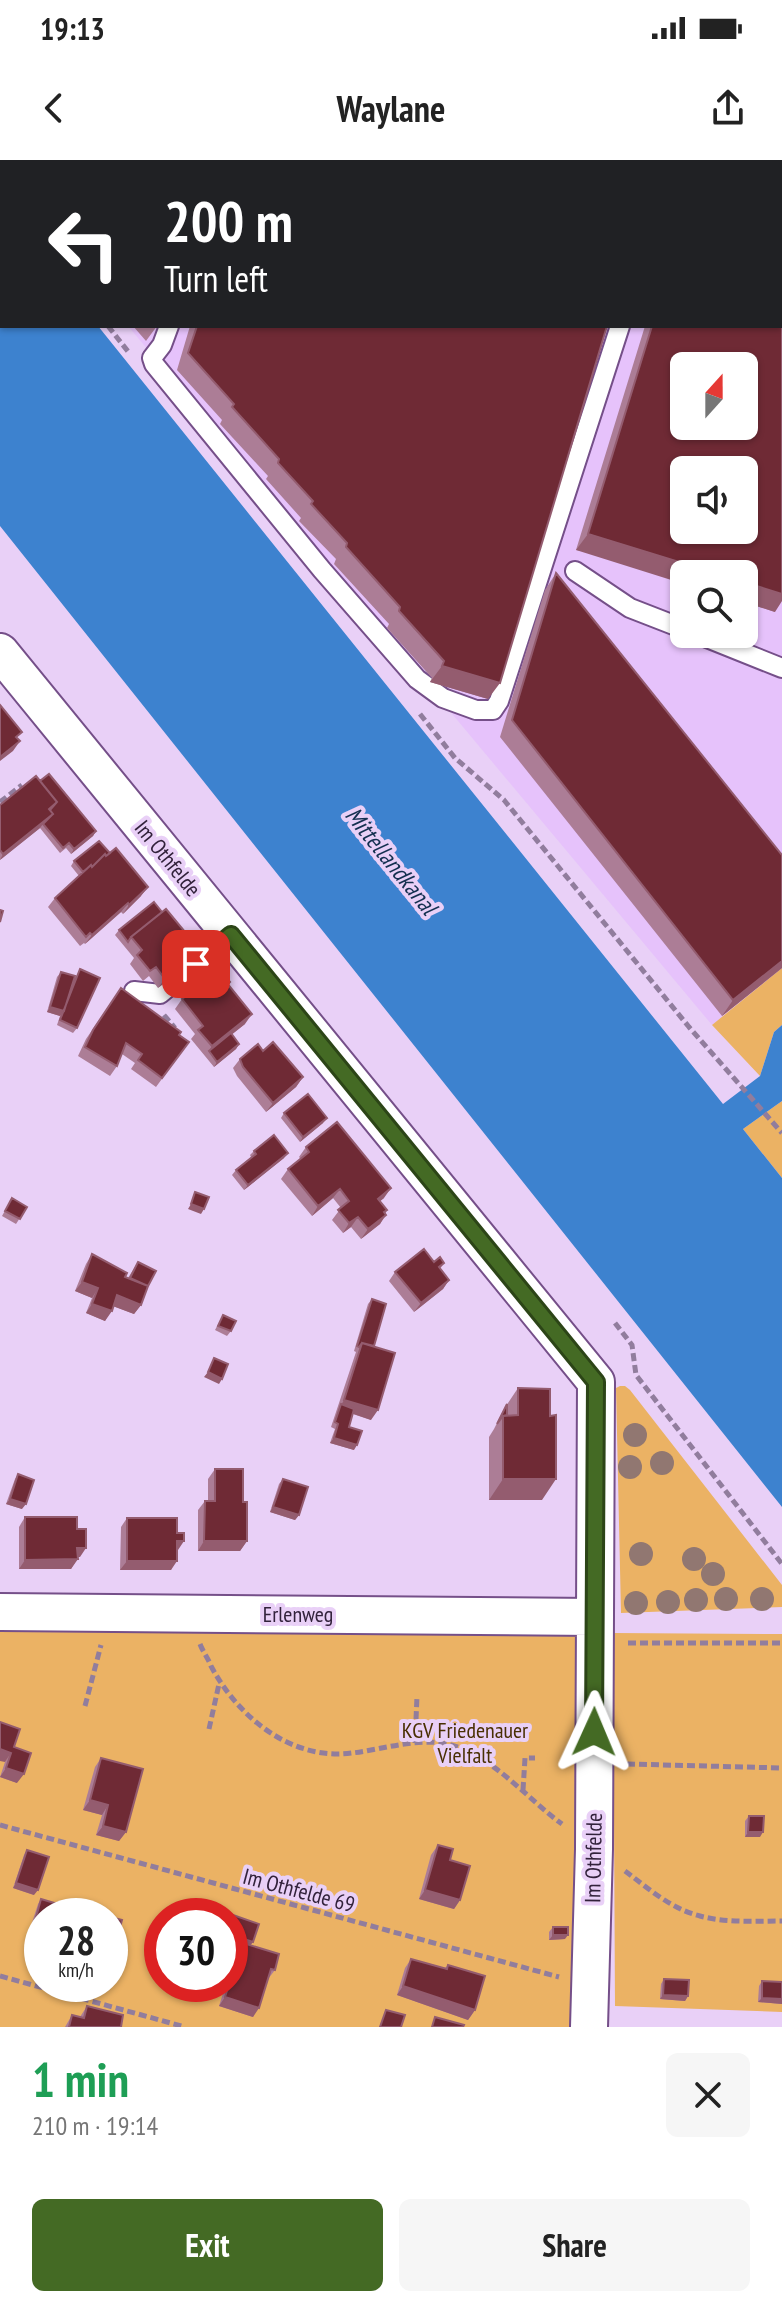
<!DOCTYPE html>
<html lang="en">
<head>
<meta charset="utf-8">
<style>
	body { margin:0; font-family:"PT Sans Narrow",sans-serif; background:#f6f6f6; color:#222; height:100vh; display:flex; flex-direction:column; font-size:30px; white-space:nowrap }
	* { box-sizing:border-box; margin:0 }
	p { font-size:26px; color:#767676 }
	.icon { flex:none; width:44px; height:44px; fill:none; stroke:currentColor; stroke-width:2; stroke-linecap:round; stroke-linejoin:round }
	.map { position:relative; height:1867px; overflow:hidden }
	.sheet { display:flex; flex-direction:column; background:#fff; flex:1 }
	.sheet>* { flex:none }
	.banner { position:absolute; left:0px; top:0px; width:782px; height:168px; box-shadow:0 2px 6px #0004; background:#202124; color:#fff; overflow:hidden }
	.needle { width:52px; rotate:21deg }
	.fabs { position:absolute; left:670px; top:192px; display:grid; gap:16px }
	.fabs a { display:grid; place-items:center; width:88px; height:88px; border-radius:12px; background:#fff; box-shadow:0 2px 6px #0004; font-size:40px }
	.speed { position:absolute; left:24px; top:1738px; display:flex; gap:16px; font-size:40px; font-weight:700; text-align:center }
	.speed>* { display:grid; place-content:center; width:104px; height:104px; border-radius:50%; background:#fff; box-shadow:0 2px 6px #0004; line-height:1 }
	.speed small { font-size:20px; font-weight:400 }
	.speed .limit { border:12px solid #d22; background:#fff; color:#111 }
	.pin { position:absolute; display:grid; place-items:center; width:68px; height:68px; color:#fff; margin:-34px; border-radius:16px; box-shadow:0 4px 12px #0006 }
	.me { position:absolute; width:88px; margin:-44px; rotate:1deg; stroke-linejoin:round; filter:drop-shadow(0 0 6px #0008) }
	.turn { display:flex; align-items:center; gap:28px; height:168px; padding:0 32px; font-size:36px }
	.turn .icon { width:104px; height:104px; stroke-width:2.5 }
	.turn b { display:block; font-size:56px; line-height:68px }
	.round { display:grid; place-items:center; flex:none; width:84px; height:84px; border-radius:12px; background:#f6f6f6 }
	.head { display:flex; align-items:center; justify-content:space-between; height:136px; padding:0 32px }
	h1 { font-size:48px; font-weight:800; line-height:60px; color:#1e9e55 }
	.button { display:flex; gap:16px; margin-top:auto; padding:16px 32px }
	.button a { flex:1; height:92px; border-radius:12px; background:#446a24; color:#fff; font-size:32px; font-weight:800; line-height:92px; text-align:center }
	.button a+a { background:#f6f6f6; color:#222 }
	.status { display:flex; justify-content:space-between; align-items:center; height:56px; padding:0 40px; background:#fff; direction:ltr }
	.status svg { height:22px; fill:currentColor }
	header { display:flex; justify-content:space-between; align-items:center; height:104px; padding:0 32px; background:#fff; font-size:36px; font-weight:800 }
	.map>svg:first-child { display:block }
</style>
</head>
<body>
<div class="status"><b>19:13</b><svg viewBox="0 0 49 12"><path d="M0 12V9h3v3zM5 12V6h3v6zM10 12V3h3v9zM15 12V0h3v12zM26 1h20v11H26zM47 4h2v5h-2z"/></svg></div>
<header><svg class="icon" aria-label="back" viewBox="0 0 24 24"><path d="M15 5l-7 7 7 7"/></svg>Waylane<svg class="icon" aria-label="share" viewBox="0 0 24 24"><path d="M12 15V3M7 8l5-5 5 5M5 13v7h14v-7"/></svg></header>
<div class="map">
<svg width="782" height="1867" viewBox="0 0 782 1867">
	<rect width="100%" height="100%" fill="#e9d0f7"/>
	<!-- built -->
	<path fill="#e6c2fb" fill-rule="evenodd" d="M0,0H782V808L712,865L128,166H780V2H2V14ZM684,206H744V266H684ZM684,310H744V370H684ZM684,414H744V474H684Z"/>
	<!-- green -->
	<path fill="#ebb264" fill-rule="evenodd" d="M782,808V865L774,872L760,916L712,865Z
		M782,941V1018L743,969Z
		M620,1226H625L630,1230L782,1425V1447L621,1453L616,1228Z
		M0,1472L579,1473L575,1867H0ZM42,1756H110V1824H42ZM162,1756H230V1824H162Z
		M613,1473L782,1474V1852L615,1846Z"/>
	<!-- water -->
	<path fill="#3d82cf" d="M0,43L2,166H98L723,944L760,916L774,872L782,865V941L743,969L782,1018V1347L0,366Z"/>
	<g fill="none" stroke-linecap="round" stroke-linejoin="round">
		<!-- service casing -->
		<g stroke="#754f89" stroke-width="22">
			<path id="service" d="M169,166L162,185L152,198L154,204L322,410L417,519L443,538L476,550H493L499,541L620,166
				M575,411L630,448L684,469
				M697,474L782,508
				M134,831L160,834L231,775"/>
		</g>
		<!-- minor casing -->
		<g stroke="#754f89" stroke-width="40">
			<path id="minor" d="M613,0L625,2
				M780,18H782
				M0,492L596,1222L594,1689L589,1867
				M0,1452L595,1457"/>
		</g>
		<!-- path -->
		<path stroke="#917d9d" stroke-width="5" stroke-dasharray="8 4" stroke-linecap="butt" d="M0,32L2,34
			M108,166L130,194
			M420,554L455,598L504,640L689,867L782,973
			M0,642L22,625
			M164,855L175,868
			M615,1163L632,1185L636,1215L782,1404
			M628,1483H782
			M200,1484C203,1492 208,1498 211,1506C238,1557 291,1601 352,1593C387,1589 426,1574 460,1588C499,1603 529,1640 562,1664
			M85,1546L101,1485
			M209,1569L219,1524
			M415,1583L417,1536
			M627,1604L782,1608
			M523,1630L525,1598H535
			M0,1665L559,1817
			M625,1711C648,1728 671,1749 700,1756C726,1763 755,1761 782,1761
			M0,1816L185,1867"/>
		<!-- service -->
		<use href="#service" stroke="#fff" stroke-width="18"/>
		<!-- minor -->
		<use href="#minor" stroke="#fff" stroke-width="36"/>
	</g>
	<!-- trees -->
	<g fill="#917771">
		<circle cx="635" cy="1275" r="12"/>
		<circle cx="662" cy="1303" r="12"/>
		<circle cx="630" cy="1307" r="12"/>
		<circle cx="641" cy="1394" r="12"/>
		<circle cx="694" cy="1399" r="12"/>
		<circle cx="713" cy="1414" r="12"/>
		<circle cx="726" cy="1439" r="12"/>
		<circle cx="762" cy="1439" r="12"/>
		<circle cx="696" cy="1440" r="12"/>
		<circle cx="668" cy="1442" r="12"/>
		<circle cx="636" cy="1443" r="12"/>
	</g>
	<!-- wall -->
	<path fill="#ac7d96" d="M133,166H157L146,181Z
		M190,166H607L488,539L430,522L432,518L387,468L389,464L334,404L336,399L299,361L301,358L266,319L268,316L220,264L222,260L177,210Z
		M645,166H780L775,452L744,442V414L576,390Z
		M556,413L782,695V808L722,856L500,577L545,430Z
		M40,621L96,671L93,676L71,694L66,688L60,693L40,668L0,700V645Z
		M74,701L141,736L123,754L121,752L85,784L84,783L80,786L48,747L55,738L79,716L71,706Z
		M162,752L200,790L193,800L158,828L149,816L143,821L130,804L134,798L115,775L119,770Z
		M80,809L77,868L73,873L57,865L60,856L47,852L57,817L61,812L73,823Z
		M228,825L245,864L232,874L239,884L236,889L214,907L191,879L195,874L175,849L182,839Z
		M121,828L189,882L156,927L131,909L135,903L122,894L117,906L110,916L78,896L86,879Z
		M263,891L303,917L296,927L266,952L237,916L233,908L240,899Z
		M284,953L323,963L300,982L281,958Z
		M306,987L384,1038L380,1041L387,1050L380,1064L361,1079L351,1067L343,1073L332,1060L341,1048L333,1038L312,1056L281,1019L288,1009L301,999L299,997Z
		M254,991L284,998L244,1030L232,1015L236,1010L251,997L250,995Z
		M12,1038L27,1047L16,1064L2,1056Z
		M92,1094L128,1118L138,1102L147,1129L141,1145L134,1154L113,1146L105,1161L86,1153L92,1138L75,1131L86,1104Z
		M434,1102L444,1103L440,1109L449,1120L443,1129L414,1152L389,1121L395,1112Z
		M372,1139L374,1186L371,1260L353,1254L349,1267L354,1290L330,1283L335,1269L331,1267L356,1192L354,1191L368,1144Z
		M223,1155L231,1171L227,1176L215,1170Z
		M518,1228L542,1340H489V1277L494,1269L504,1249Z
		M215,1309L243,1342L247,1381L240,1391H198V1350L205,1341H208V1319Z
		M18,1314L22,1349L6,1344L15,1319Z
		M283,1319L299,1355L295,1360L270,1352L279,1324Z
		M25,1357L80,1397H78L71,1409H19V1367Z
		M127,1358L177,1390L171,1410H120L121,1367Z
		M14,1587L17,1623L0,1617L5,1602Z
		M101,1598L126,1672L119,1681L96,1675L102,1655L83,1650L95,1607Z
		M749,1656L760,1677H745V1661Z
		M438,1685L450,1700L460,1740L454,1749L419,1739L431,1695Z
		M27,1690L34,1735L13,1728L24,1695Z
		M41,1739L69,1756L31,1766L38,1744Z
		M230,1754L253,1782L250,1785L275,1810L268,1819L253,1857L219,1846L226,1824H230V1756H228Z
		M553,1767L565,1779L549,1780V1772Z
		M411,1799L445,1808L448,1805L475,1850L468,1860L397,1835L405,1808Z
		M664,1819L688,1836L685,1841L660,1839L661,1824Z
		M762,1821L782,1822V1844L758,1842L759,1826Z
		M87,1846L121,1867H65L72,1855L80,1857Z"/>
	<!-- shaded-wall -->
	<path fill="#945c6f" d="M588,374L718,414H684V424L576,390Z
		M744,422L782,434V441L775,452L744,442Z
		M442,506L500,523L488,539L430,522Z
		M20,581L13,591L0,601V597Z
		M53,654L44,665L43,664L40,668L0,700L3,694Z
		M96,671L93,676L71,694L74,689Z
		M148,727L141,736L123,754L129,745Z
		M128,743L121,752L85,784L92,775Z
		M200,790L193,800L158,828L165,819Z
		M782,801V808L722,856L733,840Z
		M50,847L64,851L60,856L47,852Z
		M252,854L245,864L210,892L209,891L212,886Z
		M239,884L236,889L214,907L217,902Z
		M303,917L296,927L266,952L273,943Z
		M327,958L323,963L300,982L303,977Z
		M288,993L284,998L244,1030L248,1025Z
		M391,1028L384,1038L372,1048L378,1039Z
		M340,1029L333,1038L312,1056L318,1046Z
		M191,1044L204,1049L201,1054L188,1049Z
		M387,1050L381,1059L386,1055L380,1064L361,1079L368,1069Z
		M358,1057L351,1067L343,1073L349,1063Z
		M449,1120L443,1129L414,1152L421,1143Z
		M82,1122L98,1128L92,1138L75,1131Z
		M117,1135L141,1145L134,1154L110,1145Z
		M92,1144L112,1151L105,1161L86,1153Z
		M208,1212L222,1219L219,1224L204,1217Z
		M344,1240L378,1250L371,1260L339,1249Z
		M334,1278L357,1285L354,1290L330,1283Z
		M503,1319H556L542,1340H489Z
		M10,1339L26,1344L22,1349L6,1344Z
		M273,1347L299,1355L295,1360L270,1352Z
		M177,1381H184L178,1390Z
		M204,1381H247L240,1391H198Z
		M77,1388H86L80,1397H71Z
		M78,1399L71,1409H19L25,1400Z
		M127,1401H177L171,1410H120Z
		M0,1589L11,1593L5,1602L0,1601Z
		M6,1608L24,1614L17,1623L0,1617Z
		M90,1640L108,1645L102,1655L83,1650Z
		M103,1666L126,1672L119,1681L96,1675Z
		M748,1672H763L760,1677H745Z
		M16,1723L38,1730L34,1735L13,1728Z
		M425,1730L460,1740L454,1749L419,1739Z
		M35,1761L42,1763V1769L31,1766Z
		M553,1775H568L565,1779L549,1780Z
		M244,1779L253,1782L249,1787L240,1784Z
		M403,1826L475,1850L468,1860L397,1835Z
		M663,1835L688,1836L685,1841L660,1839Z
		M225,1837L259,1848L253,1857L219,1846Z
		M762,1838L782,1839V1844L758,1842Z"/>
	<!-- building -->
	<path fill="#6f2a35" stroke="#945c6f" stroke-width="2" fill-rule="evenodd" d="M35,0H210L209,2H35Z
		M780,80H782V434L744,422V414H718L588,374L652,166H780ZM684,206H744V266H684ZM684,310H744V370H684Z
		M197,166H607L500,523L442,506L444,501L399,451L400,447L346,387L347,383L311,344L313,341L278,303L279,299L232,247L234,244L188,193Z
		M556,413L782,695V801L733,840L512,560Z
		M0,545L22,572L16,577L20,581L0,597Z
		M49,614L96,671L74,689L69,683L63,688L43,664L53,654L50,650L57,642L40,621Z
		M36,616L57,642L49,649L53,654L3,694L0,690V645Z
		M99,681L110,693L106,696L105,694L92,707L91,705L83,712L74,701Z
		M116,688L148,727L129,745L128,743L92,775L90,773L86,777L55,738L91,705L92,707L105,694L106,696Z
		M154,742L162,752L131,777L128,782L119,770Z
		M166,749L200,790L165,819L156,807L150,811L137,795L142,790L131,777Z
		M0,750L3,751L0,762Z
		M80,809L100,818L77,868L60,860Z
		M61,812L75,816L64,851L50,847Z
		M218,812L252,854L212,886L198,870L203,866L182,839Z
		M222,812L230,822L228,824L219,814Z
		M121,828L181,872L179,875L189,882L162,918L138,900L142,894L126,883L117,906L85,887L93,870Z
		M231,873L239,884L217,902L209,891Z
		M273,882L303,917L273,943L243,907L240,899L258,884L263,891Z
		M308,934L327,958L303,977L284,953Z
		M337,962L391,1028L378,1039L387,1050L384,1052L386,1055L368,1069L358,1057L349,1063L338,1050L349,1041L340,1029L318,1046L288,1009L309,992L306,987Z
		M274,975L288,993L248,1025L236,1010L256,994L254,991Z
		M195,1032L209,1037L204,1049L191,1044Z
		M12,1038L27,1047L20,1059L5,1051Z
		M424,1089L434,1102L440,1097L444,1103L439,1107L449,1120L421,1143L395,1112Z
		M92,1094L127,1113L125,1117L148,1126L141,1145L117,1135L112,1151L92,1144L98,1128L82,1122Z
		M138,1102L156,1111L147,1128L148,1126L130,1118Z
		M372,1139L386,1144L374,1186L362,1183L359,1187L357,1186Z
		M223,1155L236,1161L231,1171L218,1166Z
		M362,1183L395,1193L378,1250L344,1240Z
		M214,1198L228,1204L222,1219L208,1212Z
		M518,1228L550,1229V1256L556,1255V1319H503V1256L518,1255Z
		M341,1244L354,1249L349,1267L362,1271L357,1285L334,1278L338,1264L335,1262Z
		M507,1244V1255L503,1256L497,1264Z
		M215,1309H243V1342H247V1381H204L205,1341H215Z
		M18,1314L34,1320L26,1344L10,1339Z
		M283,1319L308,1327L299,1355L273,1347Z
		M25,1357H77V1369H86V1388H77L78,1399L25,1400Z
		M127,1358H177V1373H184V1381H177V1401H127Z
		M0,1562L20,1569L14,1587L31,1593L24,1614L6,1608L11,1593L0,1589Z
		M101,1598L143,1609L126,1672L103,1666L108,1645L90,1640Z
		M749,1656H764L763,1672H748Z
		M438,1685L453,1689L450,1700L470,1706L460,1740L425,1730Z
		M27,1690L49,1697L38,1730L16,1723Z
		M41,1739L71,1748L69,1756H42V1763L35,1761Z
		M92,1752L107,1756H91Z
		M230,1754L259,1764L253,1782L244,1779L243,1783L230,1779Z
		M110,1757L122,1760L114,1789L110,1788Z
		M553,1767H568V1775H553Z
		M230,1779L279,1794L275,1810L271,1809L259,1848L225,1837L233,1812L230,1811Z
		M411,1799L447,1809L448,1805L485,1816L475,1850L403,1826Z
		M664,1819L689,1820L688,1836L663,1835Z
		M762,1821L782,1822V1839L762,1838Z
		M87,1846L123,1855L121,1867H69L72,1855L84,1858Z
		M386,1850L405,1855L401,1867H380Z
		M435,1857L464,1865L463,1867H432Z"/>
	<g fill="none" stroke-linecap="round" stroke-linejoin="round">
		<!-- route casing -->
		<g stroke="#2c4517" stroke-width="20">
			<path id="route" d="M196,804L231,775L596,1222L594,1572"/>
		</g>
		<!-- route -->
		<use href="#route" stroke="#446a24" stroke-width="14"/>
	</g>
	<g text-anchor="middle" stroke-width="8" stroke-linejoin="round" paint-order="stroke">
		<!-- street labels -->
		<g font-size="22" fill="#32223b" stroke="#e9d0f7">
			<text transform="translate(168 698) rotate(51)" y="8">Im Othfelde</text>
			<text x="298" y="1462">Erlenweg</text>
			<text transform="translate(593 1698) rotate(-89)" y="8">Im Othfelde</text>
			<text transform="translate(299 1730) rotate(15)" y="8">Im Othfelde 69</text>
		</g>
		<!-- park labels -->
		<g font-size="22" fill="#492f03" stroke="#e9d0f7">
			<text x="465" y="1578">KGV Friedenauer<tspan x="465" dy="25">Vielfalt</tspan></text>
		</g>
		<!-- water labels -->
		<g font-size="24" font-style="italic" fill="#143050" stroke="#e9d0f7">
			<text transform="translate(391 701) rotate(51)" y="8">Mittellandkanal</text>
		</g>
	</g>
</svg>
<div class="fabs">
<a><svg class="needle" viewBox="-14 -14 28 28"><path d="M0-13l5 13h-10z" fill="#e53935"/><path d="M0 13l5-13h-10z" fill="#767676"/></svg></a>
<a><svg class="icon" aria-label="sound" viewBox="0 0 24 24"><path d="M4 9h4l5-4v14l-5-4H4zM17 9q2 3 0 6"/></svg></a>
<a><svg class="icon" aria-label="search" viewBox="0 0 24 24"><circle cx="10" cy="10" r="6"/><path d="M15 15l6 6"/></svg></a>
</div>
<div class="speed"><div>28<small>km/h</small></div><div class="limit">30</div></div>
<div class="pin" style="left:196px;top:804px;background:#d93025"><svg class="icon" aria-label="arrive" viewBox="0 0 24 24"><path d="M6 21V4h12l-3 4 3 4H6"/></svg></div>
<svg class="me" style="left:594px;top:1572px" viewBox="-20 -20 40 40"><path d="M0-17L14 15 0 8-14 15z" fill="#446a24" stroke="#fff" stroke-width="4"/></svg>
<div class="banner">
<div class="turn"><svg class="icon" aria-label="left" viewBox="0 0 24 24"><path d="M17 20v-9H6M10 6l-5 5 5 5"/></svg><div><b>200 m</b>Turn left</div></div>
</div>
</div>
<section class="sheet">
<div class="head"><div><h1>1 min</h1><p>210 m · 19:14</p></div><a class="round"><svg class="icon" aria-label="close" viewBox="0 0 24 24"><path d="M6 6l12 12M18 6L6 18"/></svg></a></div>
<div class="button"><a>Exit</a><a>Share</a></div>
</section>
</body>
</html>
